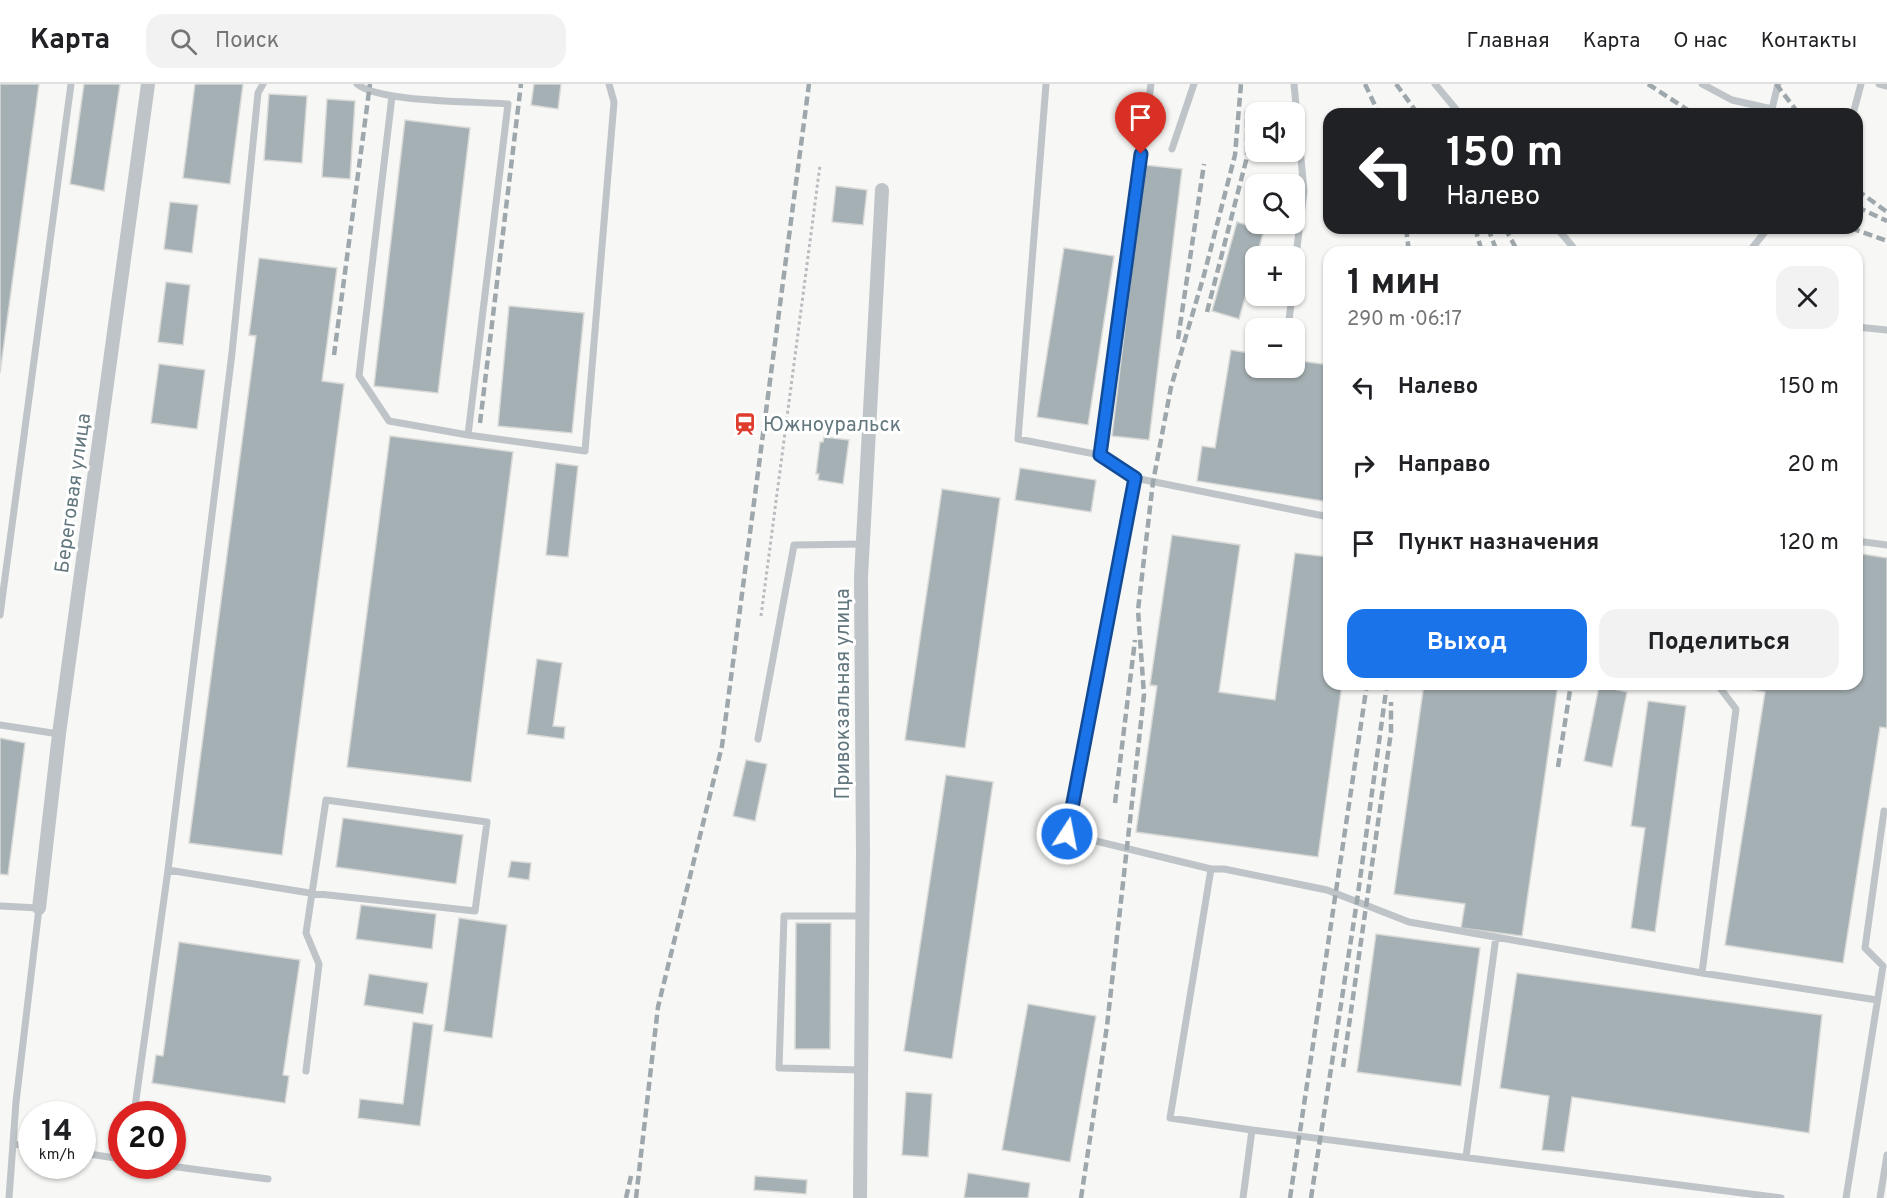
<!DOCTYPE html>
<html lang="ru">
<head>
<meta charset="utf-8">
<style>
	body { margin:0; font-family:Overpass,sans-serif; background:#f2f2f2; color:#202124; height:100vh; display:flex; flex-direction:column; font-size:22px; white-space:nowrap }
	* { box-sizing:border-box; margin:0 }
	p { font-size:20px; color:#757577 }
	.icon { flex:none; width:33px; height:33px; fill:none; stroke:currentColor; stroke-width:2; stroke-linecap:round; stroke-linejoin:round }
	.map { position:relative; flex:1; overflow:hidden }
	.drawer { position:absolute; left:1323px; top:162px; width:540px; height:444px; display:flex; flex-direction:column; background:#fff; border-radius:18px; box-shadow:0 2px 4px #0004 }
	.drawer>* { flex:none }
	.top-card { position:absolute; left:1323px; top:24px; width:540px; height:126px; border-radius:18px; box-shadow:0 2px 4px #0004; background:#202124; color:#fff; overflow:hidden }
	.tools { position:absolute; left:1245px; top:18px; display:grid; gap:12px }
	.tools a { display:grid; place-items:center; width:60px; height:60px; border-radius:12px; background:#fff; box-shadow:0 2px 4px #0004; font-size:30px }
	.speed { position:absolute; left:18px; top:1017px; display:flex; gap:12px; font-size:30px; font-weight:700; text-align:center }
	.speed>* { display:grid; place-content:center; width:78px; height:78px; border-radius:50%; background:#fff; box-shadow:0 2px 4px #0004; line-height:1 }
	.speed small { font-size:15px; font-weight:400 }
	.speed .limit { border:9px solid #d22; background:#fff; color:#111 }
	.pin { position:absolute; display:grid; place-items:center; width:51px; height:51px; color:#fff; margin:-62px -26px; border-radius:50% 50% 50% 0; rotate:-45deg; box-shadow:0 0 6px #0007 }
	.pin .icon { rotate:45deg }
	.me { position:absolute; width:66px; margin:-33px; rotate:11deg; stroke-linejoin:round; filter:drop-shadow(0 0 4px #0008) }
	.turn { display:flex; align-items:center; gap:21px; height:126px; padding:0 24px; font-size:27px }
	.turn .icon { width:78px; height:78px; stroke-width:2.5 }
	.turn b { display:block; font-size:42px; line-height:51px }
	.round { display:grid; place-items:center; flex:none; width:63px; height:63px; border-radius:18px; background:#f2f2f2 }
	.overview { display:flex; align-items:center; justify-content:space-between; height:102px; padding:0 24px }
	h1 { font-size:36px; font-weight:700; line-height:45px }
	.action { display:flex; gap:12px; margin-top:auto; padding:12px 24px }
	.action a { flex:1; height:69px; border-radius:18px; background:#1a73e8; color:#fff; font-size:24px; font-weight:700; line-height:69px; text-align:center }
	.action a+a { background:#f2f2f2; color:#202124 }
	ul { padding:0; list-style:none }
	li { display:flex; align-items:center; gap:18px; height:78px; padding:0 24px }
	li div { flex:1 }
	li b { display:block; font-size:22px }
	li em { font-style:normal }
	header { display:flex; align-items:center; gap:36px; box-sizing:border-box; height:84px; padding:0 30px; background:#fff; border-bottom:2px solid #e0e0e0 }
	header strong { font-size:28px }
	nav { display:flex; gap:33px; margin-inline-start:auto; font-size:21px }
	.search { width:420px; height:54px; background:#f2f2f2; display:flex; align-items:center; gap:15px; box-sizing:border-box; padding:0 21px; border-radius:18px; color:#757577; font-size:22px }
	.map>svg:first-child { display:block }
</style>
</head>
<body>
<header>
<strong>Карта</strong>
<div class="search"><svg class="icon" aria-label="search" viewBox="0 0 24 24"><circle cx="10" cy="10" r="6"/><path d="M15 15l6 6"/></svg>Поиск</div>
<nav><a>Главная</a><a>Карта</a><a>О нас</a><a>Контакты</a></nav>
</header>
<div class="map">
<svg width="1887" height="1114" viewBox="0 0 1887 1114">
	<rect width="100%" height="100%" fill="#f7f7f5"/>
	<!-- building -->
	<path fill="#a5b0b4" stroke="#d9d9d7" stroke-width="1.5" d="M0,0H39L0,289Z
		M84,0H120L104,107L70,100Z
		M195,0H243L230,100L183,94Z
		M534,0H561L558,25L531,21Z
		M269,10L307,12L302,79L264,76Z
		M327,15L355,17L350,95L322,93Z
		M405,36L470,44L438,309L374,302Z
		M1144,81L1182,85L1149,356L1112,352Z
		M836,102L867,106L863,141L832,138Z
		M170,118L198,121L192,169L164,165Z
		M1237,138L1264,146L1239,235L1212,227Z
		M1064,164L1114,172L1088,341L1037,333Z
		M259,174L337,184L322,297L344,300L282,771L189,759L256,252L249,251Z
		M166,198L190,201L183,261L158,258Z
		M509,222L584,229L572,349L498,342Z
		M1231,266L1256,270V284H1294V276L1329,281V418L1197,397L1202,362L1215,364Z
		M159,280L205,286L197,345L151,339Z
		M390,352L513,368L471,698L347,683Z
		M824,353L849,356L843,400L818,396L819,390H816L820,358H823Z
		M556,379L578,382L568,473L546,471Z
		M1020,384L1096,396L1091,428L1015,416Z
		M942,405L1000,414L965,664L905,656Z
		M1172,451L1240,461L1219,608L1275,616L1295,469L1329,473V600H1342L1318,773L1136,748L1157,602L1150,601Z
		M1857,469L1887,474V644L1880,643L1843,879L1725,861L1765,608L1747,605L1748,600H1857Z
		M537,575L562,579L553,642L565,643L564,655L527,650Z
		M1424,600H1558L1522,852L1461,844L1465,820L1394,810Z
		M1599,602L1627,608L1612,683L1584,677Z
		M1648,617L1686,622L1655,848L1631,844L1645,744L1631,742Z
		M0,654L25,659L8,791L0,790Z
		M746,676L767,680L755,737L733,732Z
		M946,691L993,698L952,975L904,967Z
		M343,734L463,751L456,800L336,783Z
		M511,777L531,779L529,796L508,793Z
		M361,821L436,830L432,865L356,855Z
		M459,834L507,841L492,954L444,947Z
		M796,839H831L830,965H795Z
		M1376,850L1480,864L1461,1002L1357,988Z
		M179,858L300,876L283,991L289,992L285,1019L152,999L156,971L163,972Z
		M1517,889L1822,931L1809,1049L1572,1013L1564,1068L1542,1066L1549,1012L1500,1004Z
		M369,890L428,899L423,930L364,921Z
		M1028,920L1096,932L1070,1078L1002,1066Z
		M413,938L433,941L420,1042L358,1034L360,1015L403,1020Z
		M906,1008L932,1010L928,1073L902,1071Z
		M968,1089L1030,1099L1028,1114H964Z
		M755,1092L807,1096L806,1110L754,1106Z"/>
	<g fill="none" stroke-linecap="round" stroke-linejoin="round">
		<!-- path -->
		<path stroke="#b9bdbf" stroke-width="3" stroke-dasharray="3 3" stroke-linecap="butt" d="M761,532L820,81"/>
		<!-- service -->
		<path stroke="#bec4c7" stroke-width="7" d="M263,0L258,9L232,269L168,786L310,809L475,827L487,738L326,716L306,849L319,880L306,987
			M357,0C381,19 474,17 508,20L468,351
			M1046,0L1018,355L1100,371L1135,394L1067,750L1211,785L1170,1034L1252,1046L1243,1114
			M1294,0L1304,107L1294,188
			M1435,0L1460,30
			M1702,0L1732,16L1772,25
			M1879,0L1887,2
			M392,12L359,292L389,337L468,351L585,367L614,18L609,0
			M1778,30L1772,25L1778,0
			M1853,30L1861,0
			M1172,65L1194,0
			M1557,144L1577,168
			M1749,168L1768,144
			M1857,243L1887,246
			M1288,244L1292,212
			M1100,371L1151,0
			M1135,394L1329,433
			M1857,457L1887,461
			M0,531L71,0
			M0,641L59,650
			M758,655L794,461L863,460
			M1211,785H1224L1327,806L1409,838L1702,889L1877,916
			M0,822L39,824L16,1018L9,1114
			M1702,889L1736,625L1717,600
			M861,986L779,984L784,832H862
			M134,1030L168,786
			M1252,1046L1781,1114
			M13,1060L32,1062
			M82,1069L122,1075
			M1466,1073L1496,853
			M170,1082L268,1095
			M1846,1114L1883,882L1865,864L1884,727
			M1880,1114L1887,1071"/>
		<!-- minor -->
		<path stroke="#bec4c7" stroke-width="14" d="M39,824L59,650L148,0
			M860,1114L863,770L861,493L882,106"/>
		<!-- rail -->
		<path stroke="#9ea7ab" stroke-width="4.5" stroke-dasharray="9 4.5" stroke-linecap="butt" d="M1365,0L1379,30
			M1396,0L1418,30
			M1648,0L1694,30
			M1776,0L1799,30
			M1857,106L1887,128
			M1857,123L1887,137
			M1406,144L1409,168
			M1475,144L1482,168
			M1488,144L1497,168
			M1505,144L1518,168
			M1851,144L1887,157
			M1207,228L1247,73V27
			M1178,255L1204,80
			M334,271L370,0
			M480,339L521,0
			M1558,683L1571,600
			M1115,719L1135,556
			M1343,983L1391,648V618
			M626,1114L632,1088
			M636,1114L658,923L722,662L809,0
			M1081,1114L1107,942L1144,611L1138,526L1153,398L1171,303L1204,191L1235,71L1241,0
			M1290,1114L1367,600
			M1311,1114L1357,817L1387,600"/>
	</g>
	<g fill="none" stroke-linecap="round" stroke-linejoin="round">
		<!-- route casing -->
		<g stroke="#114b97" stroke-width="15">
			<path id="route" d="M1067,750L1135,394L1100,371L1141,70"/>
		</g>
		<!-- route -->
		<use href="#route" stroke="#1a73e8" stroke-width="10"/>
	</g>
	<!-- icons -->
	<defs>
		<g id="station-bare" transform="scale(1.8)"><path d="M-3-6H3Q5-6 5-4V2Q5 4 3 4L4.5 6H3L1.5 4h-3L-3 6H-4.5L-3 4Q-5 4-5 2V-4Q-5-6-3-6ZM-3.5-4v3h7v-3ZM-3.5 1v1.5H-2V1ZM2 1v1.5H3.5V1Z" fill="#de3d2e" stroke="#fff" stroke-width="2.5" paint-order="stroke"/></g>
	</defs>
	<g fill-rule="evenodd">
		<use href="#station-bare" x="745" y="340"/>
	</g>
	<g text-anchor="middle" stroke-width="6" stroke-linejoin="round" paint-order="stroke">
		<!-- poi labels -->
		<g font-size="20" fill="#63777f" stroke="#fff" text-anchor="start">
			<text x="763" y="347">Южноуральск</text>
		</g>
		<!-- street labels -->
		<g font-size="20" fill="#63777f" stroke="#fff">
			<text transform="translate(72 409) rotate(-82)" y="7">Береговая улица</text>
			<text transform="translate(842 610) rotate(-90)" y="7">Привокзальная улица</text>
		</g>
	</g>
</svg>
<div class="tools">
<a><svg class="icon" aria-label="sound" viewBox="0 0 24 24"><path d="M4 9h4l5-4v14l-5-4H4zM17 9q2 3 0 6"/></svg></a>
<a><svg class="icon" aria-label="search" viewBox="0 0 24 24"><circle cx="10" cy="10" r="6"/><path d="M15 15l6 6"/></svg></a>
<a>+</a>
<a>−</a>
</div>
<div class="speed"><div>14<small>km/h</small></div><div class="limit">20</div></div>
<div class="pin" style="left:1141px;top:70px;background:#d93025"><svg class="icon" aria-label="arrive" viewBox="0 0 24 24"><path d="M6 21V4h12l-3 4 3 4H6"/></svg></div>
<svg class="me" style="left:1067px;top:750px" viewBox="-20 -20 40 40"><circle r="17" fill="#1a73e8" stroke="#fff" stroke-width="3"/><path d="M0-11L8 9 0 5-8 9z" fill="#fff"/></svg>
<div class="top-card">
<div class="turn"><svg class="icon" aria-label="left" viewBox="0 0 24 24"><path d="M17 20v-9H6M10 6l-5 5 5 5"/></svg><div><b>150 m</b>Налево</div></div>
</div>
<section class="drawer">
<div class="overview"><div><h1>1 мин</h1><p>290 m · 06:17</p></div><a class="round"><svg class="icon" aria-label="close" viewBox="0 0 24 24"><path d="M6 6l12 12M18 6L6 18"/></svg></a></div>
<ul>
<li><svg class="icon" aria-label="left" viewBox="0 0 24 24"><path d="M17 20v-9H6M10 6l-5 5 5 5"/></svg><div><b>Налево</b></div><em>150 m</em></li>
<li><svg class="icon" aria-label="right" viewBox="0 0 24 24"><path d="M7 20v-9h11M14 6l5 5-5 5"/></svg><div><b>Направо</b></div><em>20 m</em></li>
<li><svg class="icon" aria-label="arrive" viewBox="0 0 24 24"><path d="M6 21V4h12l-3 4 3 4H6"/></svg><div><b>Пункт назначения</b></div><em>120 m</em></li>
</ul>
<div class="action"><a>Выход</a><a>Поделиться</a></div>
</section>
</div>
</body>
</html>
